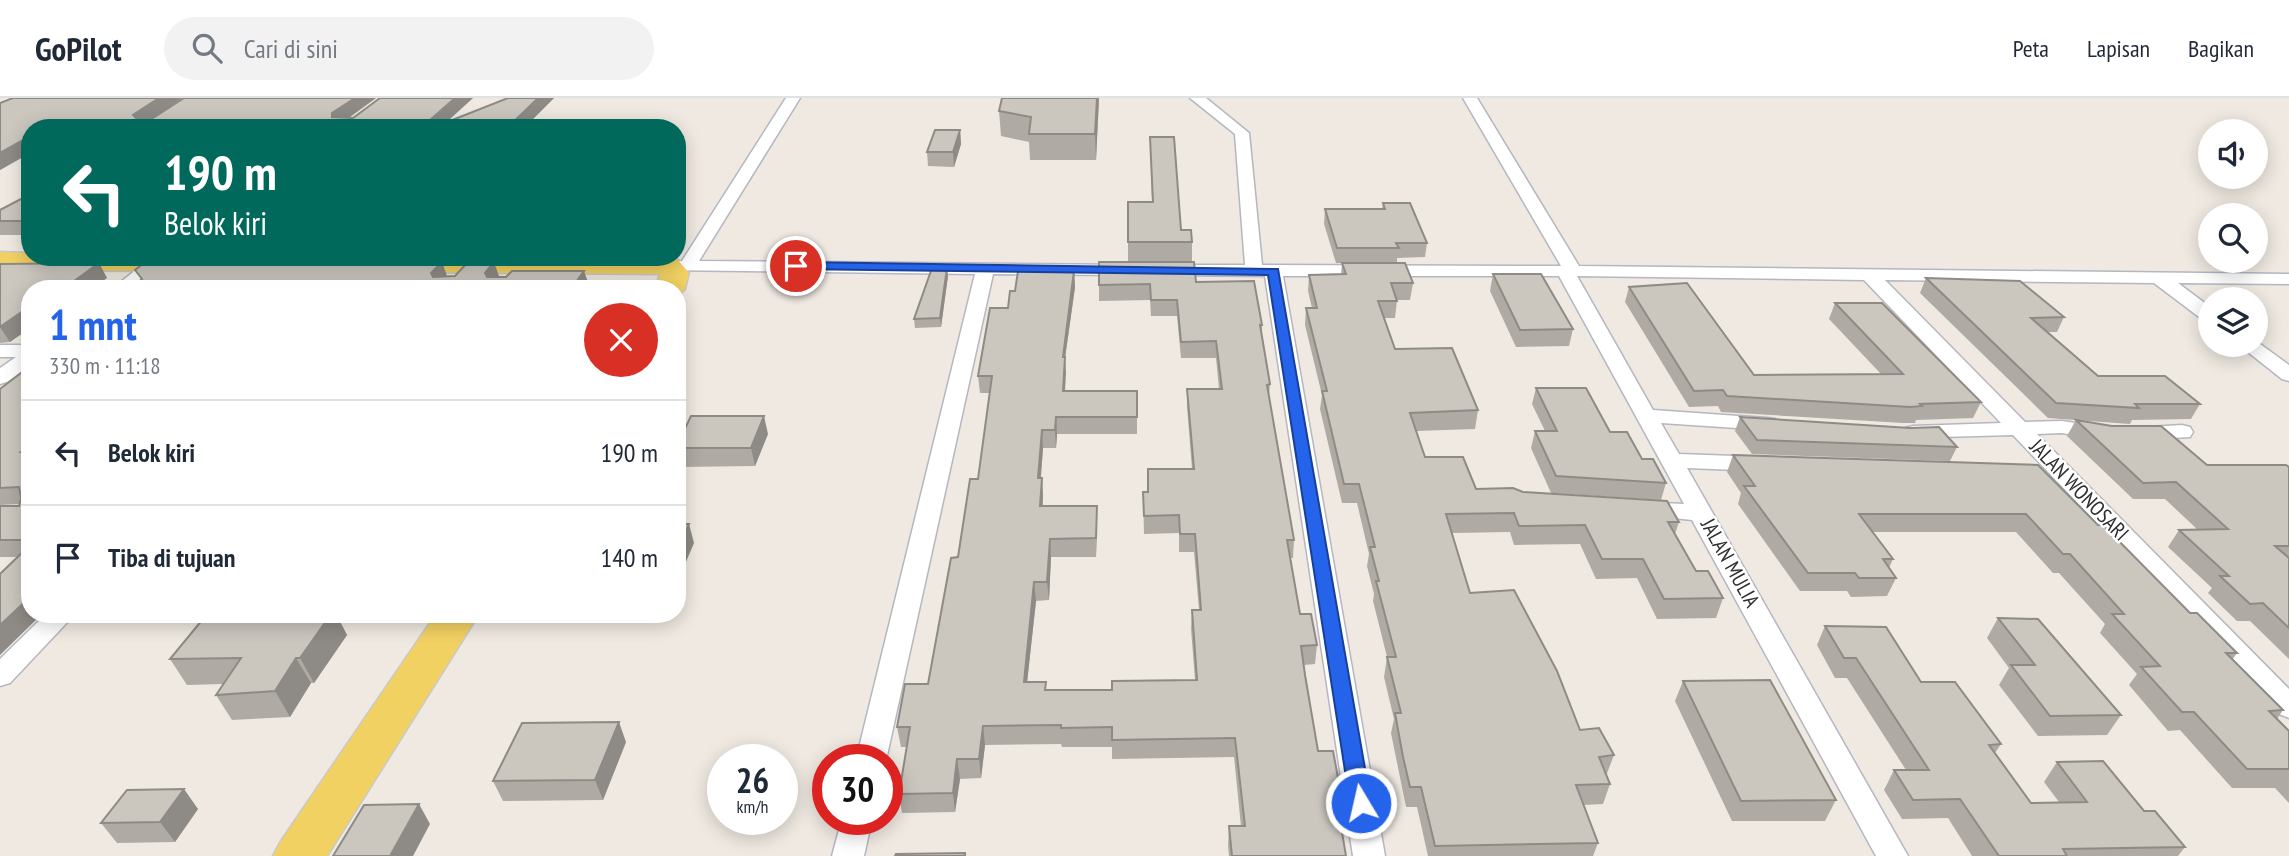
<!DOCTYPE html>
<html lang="id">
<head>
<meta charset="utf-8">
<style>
	body { margin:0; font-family:"PT Sans Narrow",sans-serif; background:#f2f2f3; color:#1f2937; height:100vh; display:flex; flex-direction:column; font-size:26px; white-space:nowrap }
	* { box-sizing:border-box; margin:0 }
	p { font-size:23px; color:#747a83 }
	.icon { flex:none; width:38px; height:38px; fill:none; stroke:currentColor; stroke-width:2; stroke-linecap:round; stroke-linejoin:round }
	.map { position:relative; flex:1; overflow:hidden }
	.panel { position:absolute; left:21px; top:182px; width:665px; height:343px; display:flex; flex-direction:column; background:#fff; border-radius:28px; box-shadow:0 4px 18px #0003 }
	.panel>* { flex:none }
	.banner { position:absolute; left:21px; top:21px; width:665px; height:147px; border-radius:28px; box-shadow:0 4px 18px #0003; background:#00695c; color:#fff; overflow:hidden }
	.controls { position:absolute; left:2198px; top:21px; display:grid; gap:14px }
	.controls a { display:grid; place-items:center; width:70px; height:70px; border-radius:50%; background:#fff; box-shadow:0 4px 18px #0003; font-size:35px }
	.speed { position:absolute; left:707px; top:646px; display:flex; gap:14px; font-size:35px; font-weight:700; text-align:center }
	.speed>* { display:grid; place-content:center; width:91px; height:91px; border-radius:50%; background:#fff; box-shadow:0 4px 18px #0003; line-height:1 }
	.speed small { font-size:18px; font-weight:400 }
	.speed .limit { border:10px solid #d22; background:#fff; color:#111 }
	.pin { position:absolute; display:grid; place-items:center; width:60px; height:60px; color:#fff; margin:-30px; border:4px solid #fff; border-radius:50%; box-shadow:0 2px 7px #0007 }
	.me { position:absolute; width:77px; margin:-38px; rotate:351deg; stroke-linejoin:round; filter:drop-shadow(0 0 5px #0008) }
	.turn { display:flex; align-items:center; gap:24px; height:147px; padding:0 28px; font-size:32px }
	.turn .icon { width:91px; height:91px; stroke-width:2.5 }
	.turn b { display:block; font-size:49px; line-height:60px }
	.round { display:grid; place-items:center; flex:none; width:74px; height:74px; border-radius:37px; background:#f2f2f3 }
	.overview { display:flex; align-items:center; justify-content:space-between; height:119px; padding:0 28px }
	h1 { font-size:42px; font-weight:700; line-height:52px; color:#2563eb }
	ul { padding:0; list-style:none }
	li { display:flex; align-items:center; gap:21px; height:105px; padding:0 28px; border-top:2px solid #e0e1e3 }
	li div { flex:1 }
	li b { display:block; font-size:26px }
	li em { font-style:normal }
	header { display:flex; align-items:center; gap:42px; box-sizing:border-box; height:98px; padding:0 35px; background:#fff; border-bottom:2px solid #e0e1e3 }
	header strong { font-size:33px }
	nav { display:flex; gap:38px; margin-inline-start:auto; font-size:24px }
	.search { width:490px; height:63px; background:#f2f2f3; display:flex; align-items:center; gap:18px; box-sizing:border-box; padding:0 24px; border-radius:38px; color:#747a83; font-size:26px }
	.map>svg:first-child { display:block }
</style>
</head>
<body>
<header>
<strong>GoPilot</strong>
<div class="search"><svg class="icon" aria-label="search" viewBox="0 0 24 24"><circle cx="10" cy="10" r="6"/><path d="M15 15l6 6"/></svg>Cari di sini</div>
<nav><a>Peta</a><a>Lapisan</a><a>Bagikan</a></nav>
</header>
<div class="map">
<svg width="2289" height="758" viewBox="0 0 2289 758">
	<rect width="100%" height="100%" fill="#efe9e1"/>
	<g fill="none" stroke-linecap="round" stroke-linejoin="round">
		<!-- street casing -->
		<g stroke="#b4b7c1" stroke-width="3">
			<path id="street" d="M786,0H800L699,163L1130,167L1139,172L1130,177L993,176L886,662H856L975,176L662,172L659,168L662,164L682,163Z
				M1190,0H1206L1249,35L1262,167L1561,168L1463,0H1477L1579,168L2289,176V186L2178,185L2210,209V224L2203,222L2154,185L1885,182L2025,324L2062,323L2110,330L2113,335L2110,340L2102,342L2062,335L2037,336L2289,591V620L2279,616L2013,337L1905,340L1902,335L1905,330L1913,328L2001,325L1864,182L1577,178L1653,312L1767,320L1775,321L1778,326L1775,331L1767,332L1661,325L1679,356L1762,359L1770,361L1773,366L1770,371L1762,373L1687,370L1908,758H1876L1692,422L1634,416L1630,411L1634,406L1642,404L1684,406L1559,178H1283L1385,758H1353L1265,178L1164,177L1155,172L1164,167H1245L1235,36Z
				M152,159H172L133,191H112Z
				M2256,243L2289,267V283L2282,281L2239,247H2256Z
				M0,247H30V268L7,284L0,286V270L16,259H0Z
				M2182,327L2190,329L2193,334L2190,339L2140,342L2132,340L2129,335L2132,330Z
				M46,516H75L10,585L0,588V561Z
				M842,721H872L864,758H832Z"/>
		</g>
		<!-- primary casing -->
		<g stroke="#c9c9c9" stroke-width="3">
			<path id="primary" d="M0,154L30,155V159H206L209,164L205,170L195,173L0,172Z
				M383,159H668L678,162L689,175L685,191L677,198V191H655L660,176L393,174L383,171L379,165Z
				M436,516H479L327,758H273L281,743Z"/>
		</g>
		<!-- street -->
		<use href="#street" fill="#fff" fill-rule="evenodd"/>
		<!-- primary -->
		<use href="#primary" fill="#f2d163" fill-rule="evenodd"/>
	</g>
	<!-- wall -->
	<path fill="#afaba4" d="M13,0H182L158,17L376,0L349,20H353L380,0H473L445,25L508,0H554L524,30H30V55L0,72Z
		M1099,0L1096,62H1030L1029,44L1001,38L999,13Z
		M960,32L961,46L954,69L928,68L927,54Z
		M1150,39L1181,132L1192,144V164H1128V104H1152Z
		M30,93V137H0V123Z
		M1383,105L1427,145L1425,159L1397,160V165L1413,185L1410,202H1397L1395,220H1384L1395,251L1478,312L1475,331L1416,333L1425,359L1476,391L1523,394L1679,424L1675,436L1696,473L1723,500L1716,520L1657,521L1637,480L1596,481L1580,446L1514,447L1510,434L1452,435L1470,495L1580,632L1614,657L1606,678L1610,686L1603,706L1583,707L1598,745L1593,758H1428L1417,709H1406L1391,635L1394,621L1384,579L1387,559L1373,503L1374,496L1367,468L1369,456L1357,405H1342L1320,311L1322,297L1305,227L1306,210H1312L1308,193L1309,177H1341L1342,165H1336L1324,126L1325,111H1382Z
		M99,165L107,180L30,191V230L10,244L0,245V166Z
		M1074,173L1075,189L1065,260V293H1137V336H1057L1056,350H1043L1041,380H1042L1043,408H1097L1096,459H1051L1049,502L1036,503L1027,584H1046V592H1112L1195,582L1191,531L1192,512H1199L1194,454H1179V435L1144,436L1143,394H1148L1192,371L1187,308V291H1219L1216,260H1181L1177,218H1151L1150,202L1099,203V187L1196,184L1262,227V239L1270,286L1269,298L1294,442L1293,460H1290L1300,516L1317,547L1315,566L1304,567L1318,653L1345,717L1342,735L1346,758H1229L1228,748L1229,728H1241L1234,659L1112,661V649H1062L1061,646L985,647L981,680L960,681L955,714L902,715L899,696L907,649H901L897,629L928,586L978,381L990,295H980L978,278L1015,193Z
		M1493,176L1573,231L1569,248L1516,249L1490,193Z
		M948,178L941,229L915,230L914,221Z
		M1926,180L2064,219L2057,234H2047L2098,278L2200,306L2191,321L2132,322L2130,326L2048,320L1920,195Z
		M1629,189L1754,277L1881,276L1829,221L1835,205L1981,304L1973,320L1916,322L1915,325H1903L1721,314L1718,308L1689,309L1625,204Z
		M30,268V516L17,459H0V408H19V406L0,407V291Z
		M1536,290L1610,334L1642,361L1666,385L1661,402L1551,395L1531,350L1535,333H1545L1532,306Z
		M1740,319L1957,349L1950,363L1752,356L1735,333Z
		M2076,322L2207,367L2289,369V561L2250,523H2237L2208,495L2212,490L2168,449L2179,432H2198L2165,401H2133L2067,338Z
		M768,336L755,368L681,369L677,357V347Z
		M1733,357L2098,427L2190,515L2237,555L2232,562L2283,612L2277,621L2289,633V705L2275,690H2232L2180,632L2168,633L2129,587L2137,576L2100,535L2105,526L2059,475H2053L2016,434H1873L1893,461L1889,470L1896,480L1887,498L1851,499L1847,493H1800L1738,406L1741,395L1727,374Z
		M207,516H336L347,537L314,585H311L290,619L232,622L216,597L223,586L187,587L170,561Z
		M1998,520L2121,617L2107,637L2038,638L1999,587L2009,570L1987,540Z
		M1825,528L1921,584L2001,646L1995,655L2031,705L2059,704L2044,684L2057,664L2144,713L2185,749L2178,758H1972L1948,720L1902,721L1884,692L1894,672H1906L1847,580H1835L1817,547Z
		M1683,583L1836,702L1825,723H1732L1675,603Z
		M626,644L603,702L503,703L493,683Z
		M198,711L175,744L117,745L101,725Z"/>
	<!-- shaded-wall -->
	<path fill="#8e8b86" d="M159,0H182L144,27L142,24H137L133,17Z
		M355,0H376L337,28L332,19V15Z
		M455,0H473L440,30H421Z
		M538,0H554L524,30H507Z
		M1097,0H1099L1096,62L1095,36Z
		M54,25L57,30H45Z
		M960,32L961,46L954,69L953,54Z
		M30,38V55L0,72V55Z
		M442,164L447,178L437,189L431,175Z
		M494,164L499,178L490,189L485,175Z
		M99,165L107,180L92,191H63Z
		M947,170L948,178L941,229L940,220Z
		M584,173L589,187L586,191H571Z
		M1074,173L1075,189L1065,260L1066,275L1064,310L1063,259Z
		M30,208V230L10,244L0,229Z
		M764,318L768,336L755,368L751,350Z
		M1056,319L1057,336L1056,350L1055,332Z
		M1042,332L1043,350L1039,398L1038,380Z
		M30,346V366L21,354Z
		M1042,380L1043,398L1041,426L1040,408Z
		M30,391V411L21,399Z
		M1097,408V426L1096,459V440Z
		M689,426L694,445L677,485V452Z
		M1050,441L1051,459L1049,502L1047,484Z
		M1034,484L1036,503L1025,603L1024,584Z
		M30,499V516H42L0,557V527Z
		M331,516H336L347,537L314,585L300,560Z
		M296,560L311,585L290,619L275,593Z
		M619,624L626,644L603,702L595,682Z
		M983,628L985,647L981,680L979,661Z
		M957,661L960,681L955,714L953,695Z
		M184,691L198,711L175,744L160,724Z
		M419,706L430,726L413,758H390Z"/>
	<!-- building -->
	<path fill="#cbc7bf" stroke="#8e8b86" stroke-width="2" d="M13,0H159L133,17L136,20H153L184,0H355L332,15V19L353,20L380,0H455L421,30H133L142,24L54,25L45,30H30V38L0,55V5Z
		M508,0H538L507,30H432Z
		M1002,0H1097L1095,36H1029L1031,19L999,13Z
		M935,32H960L953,54H927Z
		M1150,39H1174L1181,132H1191L1192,144H1128V104H1153Z
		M30,93V123H0V112L23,100L25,96Z
		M1383,105H1410L1427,145H1396L1399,150H1337L1325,111H1385Z
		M149,161L442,164L431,175L433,179L455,178L468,164H494L485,175L487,179H506L512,173H584L571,191H130L142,181L135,172Z
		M1099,164H1194L1196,184L1254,183L1262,227H1260L1270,286L1267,287L1294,442H1287L1300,516H1311L1317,547L1301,548L1305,577L1318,653H1333L1345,717H1339L1346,758H1232L1229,728H1245L1235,640L1112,642V629L1061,630V627L983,628L979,661H957L953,695L899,696L910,629H897L905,586H928L951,460L958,459L970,381H978L992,278H978L990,210H1008L1010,193H1015L1018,173H1074L1063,259H1065L1063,293H1137V319H1056L1055,332H1042L1038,380H1042L1040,408H1097L1096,440L1050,441L1047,484H1034L1024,584H1046L1045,592H1112V583L1197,582L1192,512H1201L1195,436H1180L1179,417L1144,418L1143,394H1148V371H1194L1187,291H1222L1216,243L1181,244L1177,202H1151L1150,186L1099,187Z
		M99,165L63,191H30V208L0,229V166Z
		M1342,165H1405L1413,185H1391L1397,203H1378L1395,251L1452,250L1478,312L1410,315L1425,359H1463L1476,391L1513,390L1523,394L1667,403L1679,424H1668L1696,473H1708L1723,500L1664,501L1643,461H1602L1585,427L1519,428L1514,415L1446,416L1470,495L1514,492L1557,573L1580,632L1599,630L1614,657L1599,659L1610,686L1576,687L1598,745L1435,748L1421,689H1410L1403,659L1395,615H1401L1387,559H1396L1376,483H1379L1370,449H1375L1359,386H1344L1322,293H1327L1306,210H1317L1309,177L1346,176Z
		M932,170H947L940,220L914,221Z
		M1493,176H1541L1573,231L1520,232Z
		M1926,180L2020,183L2064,219L2031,220L2098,278H2165L2200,306H2135L2139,310L2056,305Z
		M1687,185L1754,277L1903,276L1835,205H1882L1981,304L1920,306L1922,308L1910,309L1727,298L1723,292L1694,293L1629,189Z
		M30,268V346L21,354H30V391L21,399L19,389L0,390V291Z
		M1536,290H1586L1610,334H1627L1642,361H1653L1666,385L1556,378L1535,333H1557Z
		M691,318H764L751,350H677V347Z
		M1740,319L1910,330L1939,329L1957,349L1757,342Z
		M2076,322L2112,328H2161L2207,367H2286L2289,369V448H2275L2289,460V530L2263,505L2250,506L2220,478H2229L2179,432L2228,431L2176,384L2143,385Z
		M1733,357L2038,367L2098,427H2103L2190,515H2197L2237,555H2226L2283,612L2269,613L2289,633V671H2247L2194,614H2182L2141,569L2160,568L2112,516H2124L2070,456H2063L2026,416H1859L1893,461H1883L1896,480H1859L1855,475H1808L1744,388H1755Z
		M21,401H30V442H0V408H19Z
		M677,426H689L677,452Z
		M30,447V499L0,527V476Z
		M207,516H331L300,560H296L275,593L216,597L241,560L170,561Z
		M1998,520L2038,521L2121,617L2050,618L2011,567H2035Z
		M1825,528L1886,529L1921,584H1955L2001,646L1989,647L2031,705L2087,704L2057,664L2103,663L2144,713H2155L2185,749L2063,751L2067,758H1999L1960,701L1913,702L1894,672H1929L1856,560H1844Z
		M1770,582L1836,702L1741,703L1683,583Z
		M619,624L595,682L493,683L522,625Z
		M184,691L160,724L101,725L127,692Z
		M419,706L390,758H333L364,707Z
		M965,755V758H895L896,756Z"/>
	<!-- route -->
	<path fill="#2563eb" stroke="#184099" stroke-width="2" d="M796,164L1278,171L1371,705L1368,711L1361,714L1353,711L1350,705L1268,177L792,171L790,168Z"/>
	<g text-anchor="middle" stroke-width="5" stroke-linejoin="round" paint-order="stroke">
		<!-- street labels -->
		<g font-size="21" fill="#2e2e2e" stroke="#fff">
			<text transform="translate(2079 392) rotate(46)" y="7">JALAN WONOSARI</text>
			<text transform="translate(1730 465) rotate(61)" y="7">JALAN MULIA</text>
		</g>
	</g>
</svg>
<div class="controls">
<a><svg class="icon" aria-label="sound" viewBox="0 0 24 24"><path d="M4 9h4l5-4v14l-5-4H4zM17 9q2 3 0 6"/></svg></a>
<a><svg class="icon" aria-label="search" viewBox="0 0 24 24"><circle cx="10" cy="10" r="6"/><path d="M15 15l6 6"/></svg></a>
<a><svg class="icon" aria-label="layers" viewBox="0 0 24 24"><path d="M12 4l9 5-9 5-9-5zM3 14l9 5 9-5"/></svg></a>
</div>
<div class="speed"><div>26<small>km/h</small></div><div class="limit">30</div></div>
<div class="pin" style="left:796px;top:168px;background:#d93025"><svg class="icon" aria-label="arrive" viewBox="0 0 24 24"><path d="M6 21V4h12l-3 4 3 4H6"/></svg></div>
<svg class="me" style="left:1361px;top:705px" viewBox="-20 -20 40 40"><circle r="17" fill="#2563eb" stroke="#fff" stroke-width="3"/><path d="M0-11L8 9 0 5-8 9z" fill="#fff"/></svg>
<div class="banner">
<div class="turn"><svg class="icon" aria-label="left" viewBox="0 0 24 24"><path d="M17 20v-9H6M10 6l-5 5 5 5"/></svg><div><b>190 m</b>Belok kiri</div></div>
</div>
<section class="panel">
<div class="overview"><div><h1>1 mnt</h1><p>330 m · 11:18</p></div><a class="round" style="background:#d93025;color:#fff"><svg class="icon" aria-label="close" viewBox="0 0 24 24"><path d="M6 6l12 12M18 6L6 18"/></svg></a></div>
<ul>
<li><svg class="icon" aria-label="left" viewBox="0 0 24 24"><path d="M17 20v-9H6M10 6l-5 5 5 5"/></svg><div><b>Belok kiri</b></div><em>190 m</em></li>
<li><svg class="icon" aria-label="arrive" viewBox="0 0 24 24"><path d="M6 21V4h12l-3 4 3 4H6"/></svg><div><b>Tiba di tujuan</b></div><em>140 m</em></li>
</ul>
</section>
</div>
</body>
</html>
